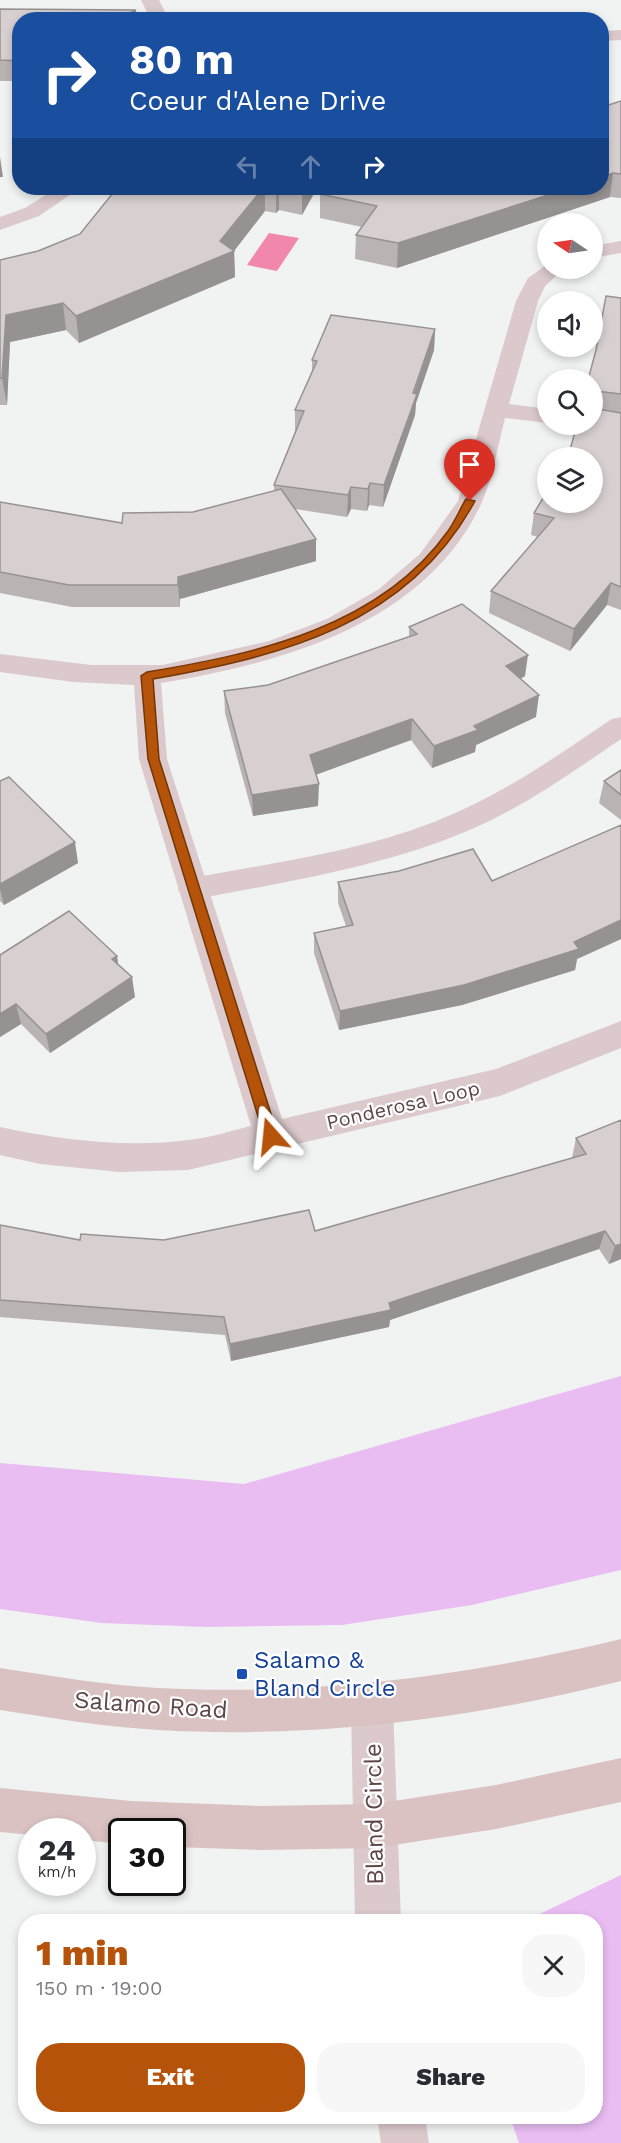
<!DOCTYPE html>
<html lang="en">
<head>
<meta charset="utf-8">
<style>
	body { margin:0; font-family:"Work Sans",sans-serif; background:#f7f7f7; color:#2b2b33; height:100vh; display:flex; flex-direction:column; font-size:22px; white-space:nowrap }
	* { box-sizing:border-box; margin:0 }
	p { font-size:20px; color:#7c7c81 }
	.icon { flex:none; width:33px; height:33px; fill:none; stroke:currentColor; stroke-width:2; stroke-linecap:round; stroke-linejoin:round }
	.map { position:relative; flex:1; overflow:hidden }
	.details { position:absolute; left:18px; top:1914px; width:585px; height:210px; display:flex; flex-direction:column; background:#fff; border-radius:24px; box-shadow:0 3px 9px #0003 }
	.details>* { flex:none }
	.top-card { position:absolute; left:12px; top:12px; width:597px; height:183px; border-radius:24px; box-shadow:0 3px 9px #0003; background:#1a4fa0; color:#fff; overflow:hidden }
	.needle { width:39px; rotate:283deg }
	.fabs { position:absolute; left:537px; top:213px; display:grid; gap:12px }
	.fabs a { display:grid; place-items:center; width:66px; height:66px; border-radius:50%; background:#fff; box-shadow:0 3px 9px #0003; font-size:30px }
	.speed { position:absolute; left:18px; top:1818px; display:flex; gap:12px; font-size:30px; font-weight:700; text-align:center }
	.speed>* { display:grid; place-content:center; width:78px; height:78px; border-radius:50%; background:#fff; box-shadow:0 3px 9px #0003; line-height:1 }
	.speed small { font-size:15px; font-weight:400 }
	.speed .limit { border:3px solid #111; border-radius:9px; background:#fff; color:#111 }
	.pin { position:absolute; display:grid; place-items:center; width:51px; height:51px; color:#fff; margin:-62px -26px; border-radius:50% 50% 50% 0; rotate:-45deg; box-shadow:0 0 6px #0007 }
	.pin .icon { rotate:45deg }
	.me { position:absolute; width:66px; margin:-33px; rotate:342deg; stroke-linejoin:round; filter:drop-shadow(0 0 4px #0008) }
	.turn { display:flex; align-items:center; gap:21px; height:126px; padding:0 18px; font-size:27px }
	.turn .icon { width:78px; height:78px; stroke-width:2.5 }
	.turn b { display:block; font-size:42px; line-height:51px }
	.lanes { display:flex; align-items:center; height:57px; padding:0 18px; background:#0003; justify-content:center; gap:30px; direction:ltr }
	.lanes .off { opacity:.35 }
	.round { display:grid; place-items:center; flex:none; width:63px; height:63px; border-radius:24px; background:#f7f7f7 }
	.head { display:flex; align-items:center; justify-content:space-between; height:102px; padding:0 18px }
	h1 { font-size:36px; font-weight:800; line-height:45px; color:#b45309 }
	.primary-button { display:flex; gap:12px; margin-top:auto; padding:12px 18px }
	.primary-button a { flex:1; height:69px; border-radius:24px; background:#b45309; color:#fff; font-size:24px; font-weight:800; line-height:69px; text-align:center }
	.primary-button a+a { background:#f7f7f7; color:#2b2b33 }
	.map>svg:first-child { display:block }
</style>
</head>
<body>
<div class="map">
<svg width="621" height="2143" viewBox="0 0 621 2143">
	<rect width="100%" height="100%" fill="#f0f3f1"/>
	<!-- green -->
	<path fill="#e9bdf2" d="M621,1376V1570L472,1605L342,1625L205,1627L102,1623L0,1609V1463L244,1484Z
		M621,1875V2143H519L510,2117L596,2116V1922L525,1921Z"/>
	<!-- water -->
	<path fill="#f287ae" d="M269,233L299,238L277,271L247,265Z"/>
	<g fill="none" stroke-linecap="round" stroke-linejoin="round">
		<!-- service -->
		<path fill="#dbc9cb" fill-rule="evenodd" d="M621,717V739C571,773 521,809 465,832C378,868 284,882 192,900L182,897L178,889L182,881L192,878C277,862 366,851 446,817C505,793 558,755 612,719Z"/>
		<!-- minor -->
		<path fill="#dbc9cb" fill-rule="evenodd" d="M141,0H159L169,20H151Z
			M621,30V40L602,41V31Z
			M57,188H80L39,216L0,230V217L25,208Z
			M621,241V253L592,258V246Z
			M548,264V268H565L545,286L538,301L509,404L548,409V423L505,418C498,445 493,476 482,502C426,624 282,663 161,683L167,759L282,1119L496,1069L621,1021V1048L500,1096L188,1170L119,1172L40,1164L0,1155V1127C60,1140 127,1148 188,1140C209,1138 230,1131 251,1126L139,759L134,685L73,682L0,672V654L91,665H163L269,641L327,619L379,589L420,554L458,501L516,301L528,278Z"/>
		<!-- tertiary -->
		<path fill="#dbc9cb" fill-rule="evenodd" d="M372,1685L387,1691L393,1706L401,1922H355L351,1706L357,1691Z
			M377,2116H425L429,2143H381Z"/>
		<!-- secondary -->
		<path fill="#dac2c3" fill-rule="evenodd" d="M621,1639V1681C468,1719 316,1739 158,1730C105,1727 52,1718 0,1710V1668C52,1676 105,1685 158,1688C315,1696 468,1676 621,1639Z
			M621,1758V1802L496,1829L375,1848L260,1850L172,1847V1832H122V1844L82,1840V1832H32V1835L0,1832V1788L131,1801L260,1806L375,1804L496,1785Z"/>
	</g>
	<!-- wall -->
	<path fill="#bab3b3" d="M0,9L20,20V81H0Z
		M621,101V198L610,197L397,268L355,259L356,235L362,227L320,218V194Z
		M117,188H317L302,215L279,210L276,213L265,211L234,251L235,277L79,343L66,330L10,342L7,405H0V260L38,251L80,234Z
		M621,298V610L607,605L570,651L489,613L491,591L538,537L531,535L534,513L569,454L592,380Z
		M435,329L434,350L416,403L415,415L383,507L369,505L367,511L351,509L347,517L295,509L316,539V561L180,599V607H72L0,593V502L122,523L193,512L274,491V485L295,432V410L312,371V360Z
		M409,627L525,676L521,679L536,717L476,745L475,752L432,768L411,740L316,774L318,806L253,816L225,713L224,691L268,685L409,637Z
		M621,770V820L599,803L604,781Z
		M0,781L78,863L4,905L0,901Z
		M621,825V939L577,959L575,970L462,1005L339,1030L314,953V933L346,926L338,903V882L492,881Z
		M0,955L117,956L118,965L135,997L50,1053L21,1024L0,1037Z
		M621,1120V1259L609,1264L599,1249L390,1320L389,1327L231,1361L225,1335L0,1317V1225L80,1240H164L315,1231L572,1158L576,1138Z"/>
	<!-- shaded-wall -->
	<path fill="#979292" d="M136,10L137,20H114Z
		M0,157L3,177H0Z
		M613,173L610,197L397,268L398,243L570,188H602V177Z
		M263,188H265V211L234,251L235,277L79,343L76,316L220,241Z
		M276,188H279V210L276,213Z
		M302,188H317L302,215Z
		M63,303L66,330L10,342L7,405L2,378L6,315Z
		M435,329L434,350L416,403L415,415L383,507L384,485Z
		M370,483L369,505L367,511L368,489Z
		M351,487V509L347,517L348,495Z
		M316,539V561L180,599V607L178,585V577Z
		M611,583L607,605L570,651L574,629Z
		M528,655L525,676L503,687L506,666Z
		M539,695L536,717L476,745L475,752L432,768L434,746Z
		M412,719L411,740L310,777V755Z
		M319,784L318,806L253,816L252,795Z
		M75,842L78,863L4,905L0,889V884Z
		M621,920V939L577,959L575,970L462,1005L339,1030L340,1011L574,942Z
		M117,956L120,976L112,959Z
		M132,977L135,997L50,1053L46,1034Z
		M16,1004L21,1024L0,1037V1014Z
		M605,1231L599,1249L390,1320L389,1327L231,1361L230,1344L389,1303Z
		M621,1244V1259L609,1264L615,1246Z"/>
	<!-- building -->
	<path fill="#d8d0d0" stroke="#979292" stroke-width="1.5" d="M0,9L136,10L114,20H20V61L0,60Z
		M621,101V174L613,173L602,177V107Z
		M117,188H263L220,241L234,251L76,316L63,303L6,315L2,378H0V260L38,251L80,234Z
		M342,188H570L398,243L356,235L377,206L320,194Z
		M606,296L621,298V394L596,391L592,400V380H588L596,350Z
		M331,315L435,329L413,393L417,394L384,485L370,483L368,489L351,487L348,495L274,485L304,411L295,410L317,361L312,360Z
		M592,408L621,413V587L611,583L574,629L491,591L554,518L534,513L548,490V502H592V458H567L569,454L577,424H592Z
		M281,489L316,539L178,577V585H69L0,572V502L122,523L123,513L193,512Z
		M462,604L528,655L506,666L539,695L474,726L478,730L434,746L412,719L310,755L319,784L252,795L224,691L268,685L417,634L409,627Z
		M621,770V795L604,781Z
		M9,777L75,842L0,884V781Z
		M621,825V920L574,942L579,949L464,985L340,1011L314,933L353,925L338,882L399,871L473,849L492,881Z
		M69,911L117,956L112,959L132,977L46,1034L16,1004L0,1014V955Z
		M621,1120V1244L615,1246L605,1231L389,1303L391,1310L230,1344L224,1317L0,1300V1225L80,1240L81,1234L164,1240L309,1210L315,1231L586,1154L576,1138Z"/>
	<!-- route -->
	<path fill="#b45309" stroke="#753606" stroke-width="1.5" d="M466,499L475,501C408,625 282,656 153,679L159,759L278,1136L271,1142L264,1136L148,759L141,676L147,672C256,654 380,627 448,531C455,521 460,509 466,499Z"/>
	<!-- markers -->
	<rect fill="#1a4fb4" stroke="#fff" stroke-width="2" x="236" y="1668" width="12" height="12" rx="3"/>
	<g text-anchor="middle" stroke-width="4.5" stroke-linejoin="round" paint-order="stroke">
		<!-- street labels -->
		<g font-size="20" fill="#5f4749" stroke="#fff">
			<text transform="translate(403 1105) rotate(-13)" y="7">Ponderosa Loop</text>
		</g>
		<!-- near-transit labels -->
		<g font-size="24" fill="#164399" stroke="#fff" text-anchor="start">
			<text x="254" y="1668">Salamo &amp;<tspan x="254" dy="28">Bland Circle</tspan></text>
		</g>
		<!-- near-street labels -->
		<g font-size="24" fill="#5f4749" stroke="#fff">
			<text transform="translate(151 1705) rotate(4)" y="8">Salamo Road</text>
			<text transform="translate(374 1814) rotate(-91)" y="8">Bland Circle</text>
		</g>
	</g>
</svg>
<div class="fabs">
<a><svg class="needle" viewBox="-14 -14 28 28"><path d="M0-13l5 13h-10z" fill="#e53935"/><path d="M0 13l5-13h-10z" fill="#7c7c81"/></svg></a>
<a><svg class="icon" aria-label="sound" viewBox="0 0 24 24"><path d="M4 9h4l5-4v14l-5-4H4zM17 9q2 3 0 6"/></svg></a>
<a><svg class="icon" aria-label="search" viewBox="0 0 24 24"><circle cx="10" cy="10" r="6"/><path d="M15 15l6 6"/></svg></a>
<a><svg class="icon" aria-label="layers" viewBox="0 0 24 24"><path d="M12 4l9 5-9 5-9-5zM3 14l9 5 9-5"/></svg></a>
</div>
<div class="speed"><div>24<small>km/h</small></div><div class="limit">30</div></div>
<div class="pin" style="left:470px;top:501px;background:#d93025"><svg class="icon" aria-label="arrive" viewBox="0 0 24 24"><path d="M6 21V4h12l-3 4 3 4H6"/></svg></div>
<svg class="me" style="left:271px;top:1136px" viewBox="-20 -20 40 40"><path d="M0-17L14 15 0 8-14 15z" fill="#b45309" stroke="#fff" stroke-width="4"/></svg>
<div class="top-card">
<div class="turn"><svg class="icon" aria-label="right" viewBox="0 0 24 24"><path d="M7 20v-9h11M14 6l5 5-5 5"/></svg><div><b>80 m</b>Coeur d'Alene Drive</div></div>
<div class="lanes"><svg class="icon off" aria-label="left" viewBox="0 0 24 24"><path d="M17 20v-9H6M10 6l-5 5 5 5"/></svg><svg class="icon off" aria-label="ahead" viewBox="0 0 24 24"><path d="M12 20V5M6 11l6-6 6 6"/></svg><svg class="icon" aria-label="right" viewBox="0 0 24 24"><path d="M7 20v-9h11M14 6l5 5-5 5"/></svg></div>
</div>
<section class="details">
<div class="head"><div><h1>1 min</h1><p>150 m · 19:00</p></div><a class="round"><svg class="icon" aria-label="close" viewBox="0 0 24 24"><path d="M6 6l12 12M18 6L6 18"/></svg></a></div>
<div class="primary-button"><a>Exit</a><a>Share</a></div>
</section>
</div>
</body>
</html>
